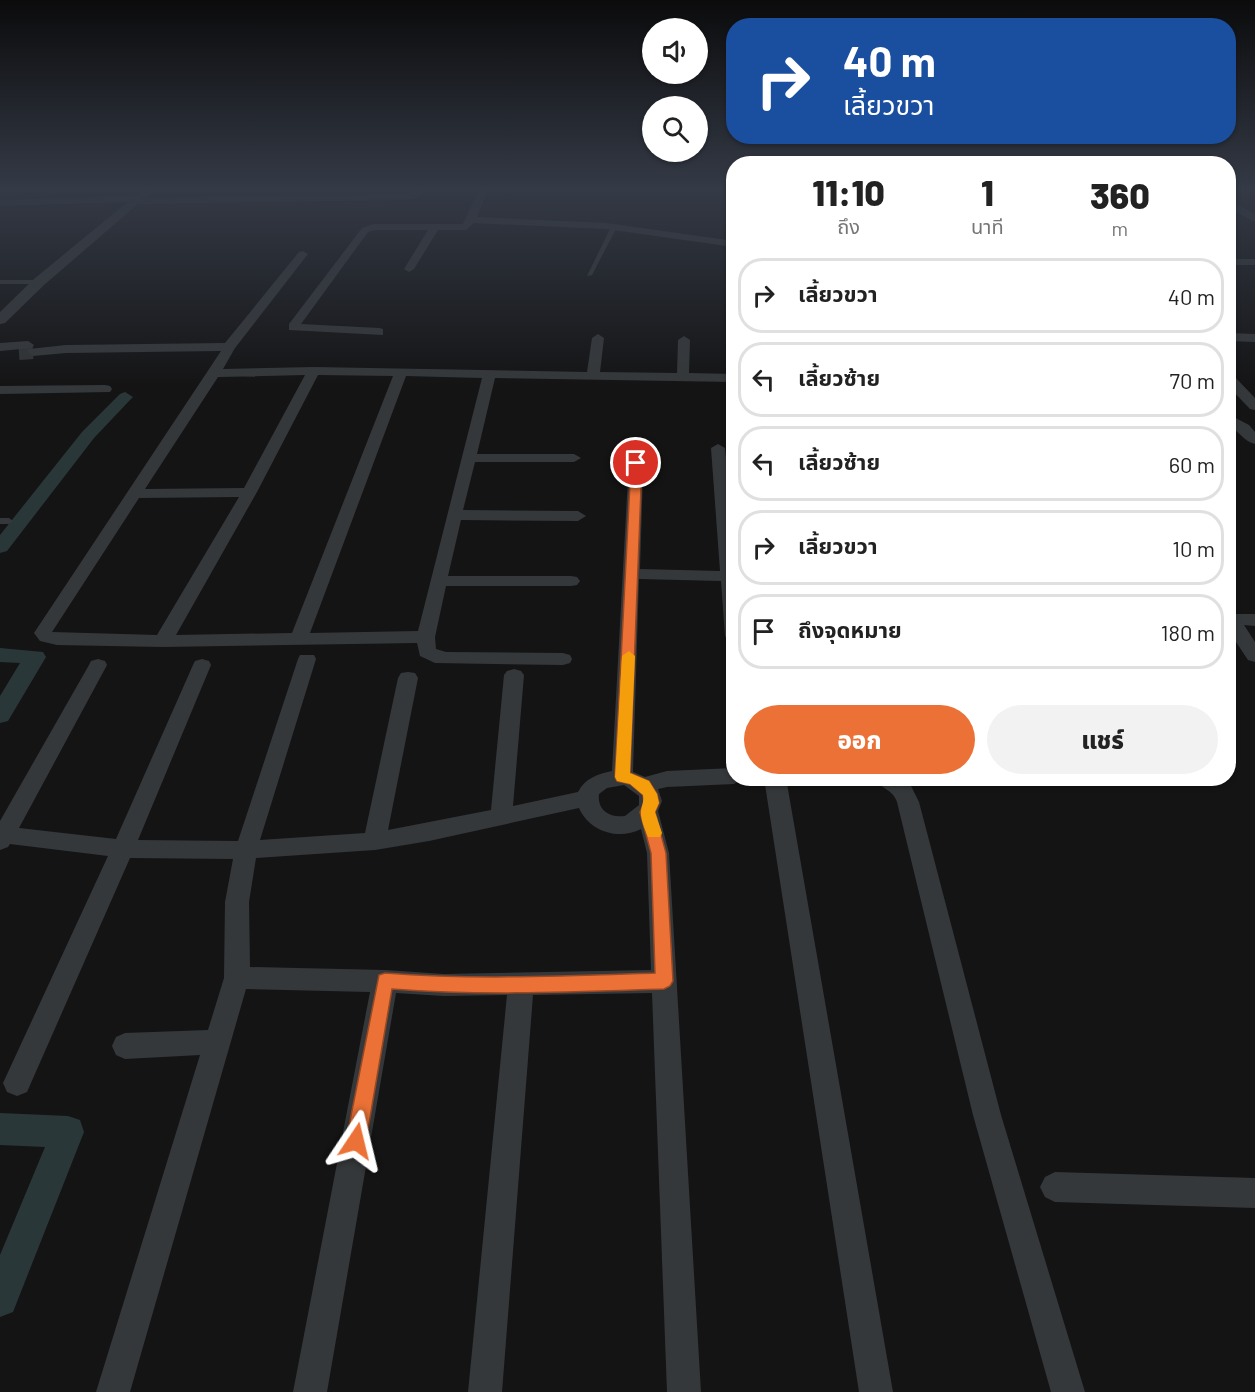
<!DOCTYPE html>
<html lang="th">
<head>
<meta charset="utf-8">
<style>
	body { margin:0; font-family:Barlow,"Noto Sans Thai",sans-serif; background:#f2f2f2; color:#222; height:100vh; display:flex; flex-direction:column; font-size:22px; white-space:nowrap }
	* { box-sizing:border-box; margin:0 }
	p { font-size:20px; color:#767676 }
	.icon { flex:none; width:33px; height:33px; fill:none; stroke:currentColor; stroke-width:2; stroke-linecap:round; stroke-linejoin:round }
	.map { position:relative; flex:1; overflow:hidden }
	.details { position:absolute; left:726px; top:156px; width:510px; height:630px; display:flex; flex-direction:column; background:#fff; border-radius:24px; box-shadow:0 2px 4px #0004 }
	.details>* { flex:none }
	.banner { position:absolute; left:726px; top:18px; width:510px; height:126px; border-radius:24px; box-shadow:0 2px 4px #0004; background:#1a4fa0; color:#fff; overflow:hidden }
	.buttons { position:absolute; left:642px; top:18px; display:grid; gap:12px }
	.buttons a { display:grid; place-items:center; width:66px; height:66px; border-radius:50%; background:#fff; box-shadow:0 2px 4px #0004; font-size:30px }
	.pin { position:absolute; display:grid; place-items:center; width:51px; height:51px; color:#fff; margin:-26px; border:3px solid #fff; border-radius:50%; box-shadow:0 2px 6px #0007 }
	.me { position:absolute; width:66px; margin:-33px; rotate:10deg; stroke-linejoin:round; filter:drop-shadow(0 0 4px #0008) }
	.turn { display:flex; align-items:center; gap:21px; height:126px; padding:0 18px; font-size:27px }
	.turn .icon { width:78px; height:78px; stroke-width:2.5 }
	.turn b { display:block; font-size:42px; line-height:51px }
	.eta { display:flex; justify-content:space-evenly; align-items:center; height:102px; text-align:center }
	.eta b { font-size:36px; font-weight:800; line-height:42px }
	.primary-button { display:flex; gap:12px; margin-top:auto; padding:12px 18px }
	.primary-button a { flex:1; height:69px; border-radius:36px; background:#eb7136; color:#fff; font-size:24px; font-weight:800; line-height:69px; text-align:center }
	.primary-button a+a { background:#f2f2f2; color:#222 }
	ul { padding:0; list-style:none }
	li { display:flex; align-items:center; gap:18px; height:75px; margin:0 12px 9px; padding:0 6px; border:3px solid #e0e0e0; border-radius:24px }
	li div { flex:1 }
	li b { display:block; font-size:22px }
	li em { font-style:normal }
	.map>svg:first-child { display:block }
</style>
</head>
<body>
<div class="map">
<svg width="1255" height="1392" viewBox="0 0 1255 1392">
	<rect width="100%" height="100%" fill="#141415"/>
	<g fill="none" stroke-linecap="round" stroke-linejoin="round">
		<!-- canal -->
		<path fill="#2a3739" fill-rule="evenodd" d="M1228,200L1255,214V222L1228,208Z
			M125,392L133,397L130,400L94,438L7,551L0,553V535L82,432L120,394Z
			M0,648L43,652L46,657L8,721L0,723V696L20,663L0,662Z
			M0,1113L68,1116L80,1120L84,1132L13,1312L0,1317V1255L45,1147L0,1145Z"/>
		<!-- minor-tunnel -->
		<path stroke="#313335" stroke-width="14" stroke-dasharray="14 7" stroke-linecap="butt" d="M19,353L33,352"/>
		<!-- service -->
		<path fill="#35383a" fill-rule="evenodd" d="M614,225L617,227L592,275L587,276L611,227Z
			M0,280H39L42,282L39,284H0Z
			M0,518H9L13,521L9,524H0Z"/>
		<!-- minor -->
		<path fill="#35383a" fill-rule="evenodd" d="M413,191H423L417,198L406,200L134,204L130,202L0,206V200L136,196L140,198L406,194Z
			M478,191H487L477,217L606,223L734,241V247L606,229L474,223L466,230H438L414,269L409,272L404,269L428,230H375L368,232L301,324L379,328L383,329V335L289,330V324L362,228L374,224H463Z
			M303,251L308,254L235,348L223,369L314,367L587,372L592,338L598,334L604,338L600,372L677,373L678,340L684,336L690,340L689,373L734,374V382L495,378L477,454H574L581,458L574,462H475L463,510L578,511L586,516L578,521L461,520L448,576H571L577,577L580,581L577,585L571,586H446L435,637L436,649L446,652L563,653L570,655L572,659L570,663L563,665L435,663L420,656L417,643L163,647L57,645L40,641L34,633L221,351L66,353L33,356L27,352L29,349L66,345L225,343L299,252ZM305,375L244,488L145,489L218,377ZM318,375L393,376L292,633L176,635L257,492ZM406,376L482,378L418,631L310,633ZM239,497L157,635L52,632L139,498Z
			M1228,259H1255V265H1228Z
			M1228,333L1255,334V342L1228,341Z
			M28,341L34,345L32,348L0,351V343Z
			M1228,374L1233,375L1255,398V410L1250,409L1228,386Z
			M105,385L110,386L112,389L110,392L0,394V386Z
			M1228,414L1249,425L1255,432V444C1245,442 1237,430 1228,424Z
			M637,437L644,441L640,569L720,571L711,448L718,444L725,448L734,535V642L728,640L725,636L721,581L639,579L633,772L645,777L667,771L734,768V778H743L734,784L667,787L658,789L662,801L658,811L669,853L701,1392H667L652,993L533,995L502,1392H468L507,995L444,996L396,993L327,1392H293L370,992L246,989L130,1392H96L200,1055L125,1059L116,1055L112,1046L116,1037L125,1033L208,1030L224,978L225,902L233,859L130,858L27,1092L17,1096L7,1092L3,1083L108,856L10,844L8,847L0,850V821L89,665L91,661L98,659L105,661L107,665L19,828L116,839L193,665L195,661L202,659L209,661L211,665L138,840L238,841L298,659L300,655H314L316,659L260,840L365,833L398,678L401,673L408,672L415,673L418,678L388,830L491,810L504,675L507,671L514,669L521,671L524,675L513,806L578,792C585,778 598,774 612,771L630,441ZM624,785L639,796V805L625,816C611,818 597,811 599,794L607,788ZM579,808C589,831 618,841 641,829L647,853L651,970L444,974L385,970L250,967L249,902L256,858L375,850L429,841Z
			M1228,610L1236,614H1255V626L1244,625L1255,642V662L1248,660L1228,630Z
			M764,778H786L893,1392H859Z
			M875,778H905L910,784L919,802L1001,1115L1085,1392H1051L973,1115L897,802C893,789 880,789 875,778Z
			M1055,1172L1255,1178V1208L1055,1202L1045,1197L1040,1187L1045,1177Z"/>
		<!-- tertiary -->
		<path fill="#35383a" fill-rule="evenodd" d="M141,191H153L44,285L5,323L0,324V312L34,279Z"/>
	</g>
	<!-- sky -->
	<linearGradient id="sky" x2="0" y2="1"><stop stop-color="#0b0b0c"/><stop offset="0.49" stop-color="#343a46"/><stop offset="1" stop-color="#343a46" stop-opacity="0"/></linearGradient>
	<rect width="1255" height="386" fill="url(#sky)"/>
	<!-- route -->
	<path fill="#eb7136" stroke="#994923" stroke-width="1.5" d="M636,460L642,463L630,773L649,781L657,794L659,803L655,812L666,853L673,981L670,986L664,989C573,992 483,996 392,989L366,1141L363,1148L356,1151L349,1148L346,1141L379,975L385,973C475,980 565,976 655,973L651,853L640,812L644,803L643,795L630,784L617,781L615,777L631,463Z"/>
	<!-- slow -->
	<path fill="#f59e0b" d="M629,651L635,656L630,773L649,781L657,794L659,803L655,812L662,833L660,837H648C645,830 640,818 641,811C642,804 644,802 643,795L630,784L617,781L615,777L622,656Z"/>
</svg>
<div class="buttons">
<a><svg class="icon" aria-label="sound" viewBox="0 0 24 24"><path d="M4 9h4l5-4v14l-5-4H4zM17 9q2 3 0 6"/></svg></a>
<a><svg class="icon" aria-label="search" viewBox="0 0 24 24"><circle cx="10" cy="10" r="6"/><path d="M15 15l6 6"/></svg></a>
</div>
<div class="pin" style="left:636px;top:463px;background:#d93025"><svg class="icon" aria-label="arrive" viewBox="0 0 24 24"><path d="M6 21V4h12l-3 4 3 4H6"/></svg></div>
<svg class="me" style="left:356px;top:1141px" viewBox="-20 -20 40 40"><path d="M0-17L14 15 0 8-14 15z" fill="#eb7136" stroke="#fff" stroke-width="4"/></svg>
<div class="banner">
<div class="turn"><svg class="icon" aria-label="right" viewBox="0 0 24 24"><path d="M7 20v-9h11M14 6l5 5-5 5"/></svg><div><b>40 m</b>เลี้ยวขวา</div></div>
</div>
<section class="details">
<div class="eta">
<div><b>11:10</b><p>ถึง</p></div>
<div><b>1</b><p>นาที</p></div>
<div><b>360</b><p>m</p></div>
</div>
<ul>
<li><svg class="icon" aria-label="right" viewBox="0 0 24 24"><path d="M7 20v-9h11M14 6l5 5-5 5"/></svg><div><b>เลี้ยวขวา</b></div><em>40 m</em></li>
<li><svg class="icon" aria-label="left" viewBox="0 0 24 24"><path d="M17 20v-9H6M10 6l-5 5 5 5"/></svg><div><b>เลี้ยวซ้าย</b></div><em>70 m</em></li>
<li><svg class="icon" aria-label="left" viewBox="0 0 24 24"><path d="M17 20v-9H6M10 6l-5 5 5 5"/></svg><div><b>เลี้ยวซ้าย</b></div><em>60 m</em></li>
<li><svg class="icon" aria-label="right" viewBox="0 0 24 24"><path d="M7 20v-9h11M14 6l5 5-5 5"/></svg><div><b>เลี้ยวขวา</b></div><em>10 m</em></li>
<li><svg class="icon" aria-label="arrive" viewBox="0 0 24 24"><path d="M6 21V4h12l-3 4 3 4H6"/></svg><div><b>ถึงจุดหมาย</b></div><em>180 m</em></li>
</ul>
<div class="primary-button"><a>ออก</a><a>แชร์</a></div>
</section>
</div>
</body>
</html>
